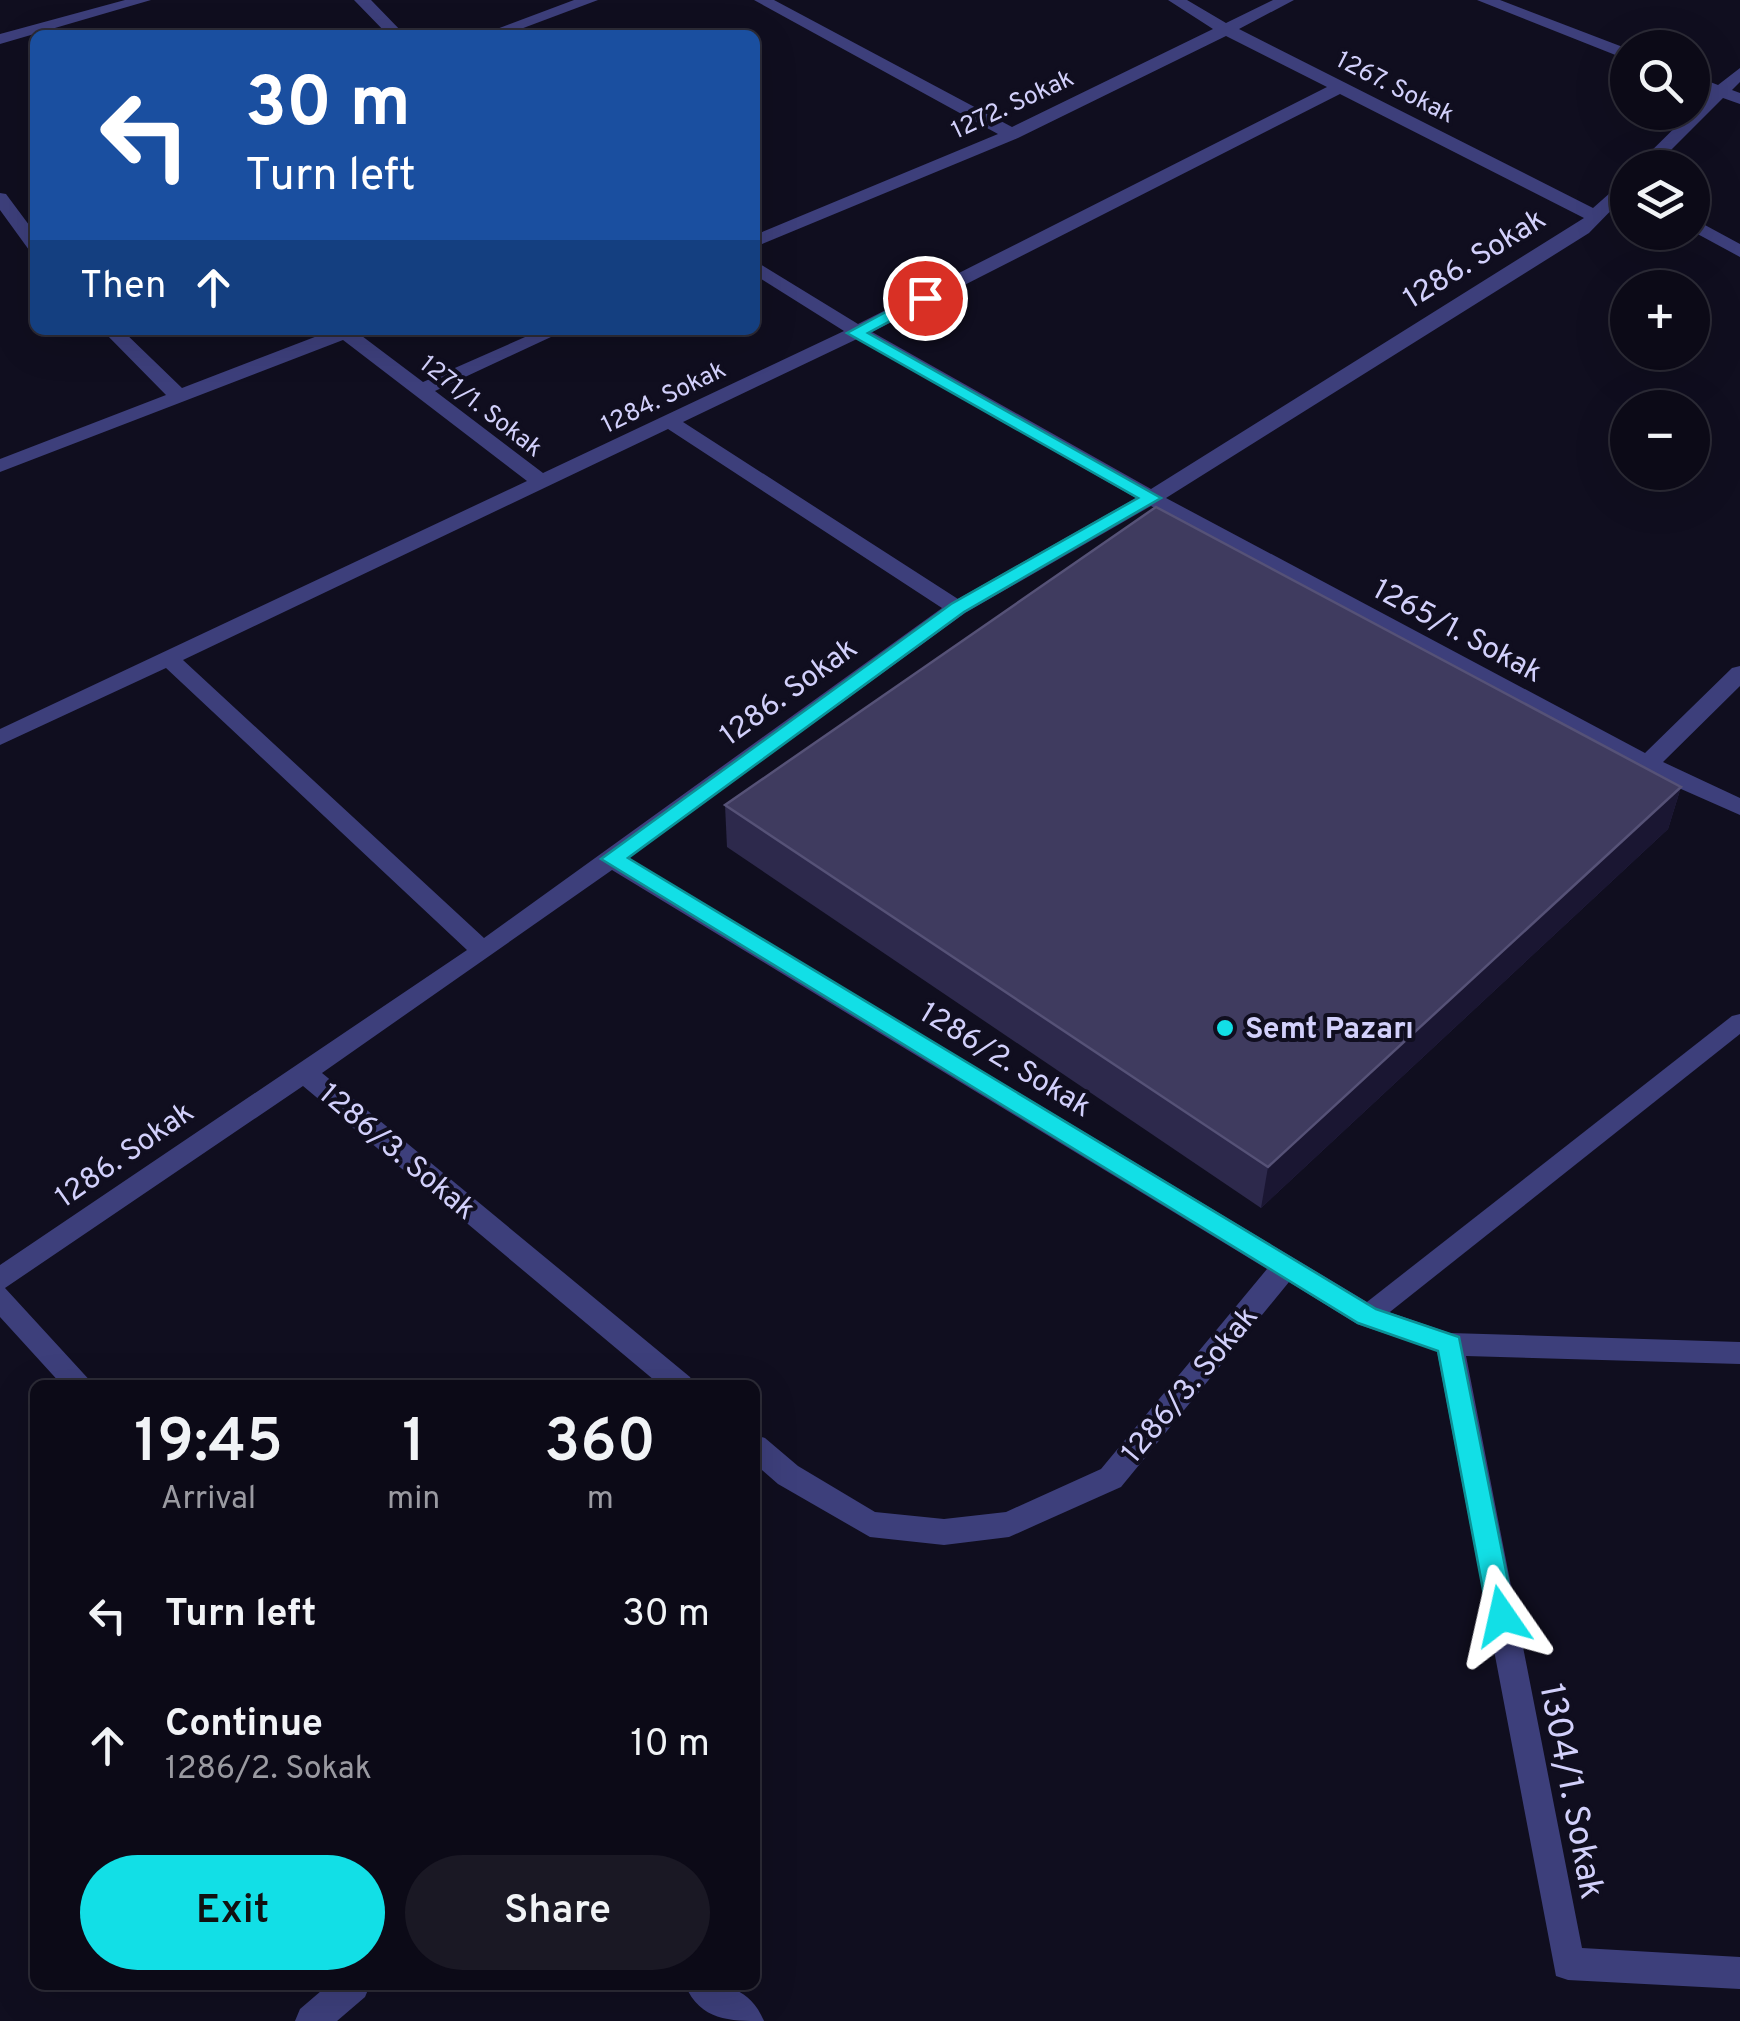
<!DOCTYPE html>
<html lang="en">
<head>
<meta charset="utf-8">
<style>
	body { margin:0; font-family:Overpass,sans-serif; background:#1a1824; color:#f1f3f6; height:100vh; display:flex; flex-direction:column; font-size:38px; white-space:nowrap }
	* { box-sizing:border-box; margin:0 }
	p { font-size:32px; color:#9a9aa1 }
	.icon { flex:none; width:55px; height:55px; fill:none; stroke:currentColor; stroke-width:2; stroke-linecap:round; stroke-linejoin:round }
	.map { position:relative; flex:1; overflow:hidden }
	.side { position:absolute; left:30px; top:1380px; width:730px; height:610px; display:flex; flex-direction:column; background:#0c0a17; border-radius:15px; box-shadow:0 10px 40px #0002,0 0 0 2px #2c2b36 }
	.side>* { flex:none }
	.banner { position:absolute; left:30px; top:30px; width:730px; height:305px; border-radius:15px; box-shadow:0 10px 40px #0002,0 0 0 2px #2c2b36; background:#1a4fa0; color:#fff; overflow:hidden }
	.tools { position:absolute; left:1610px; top:30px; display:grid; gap:20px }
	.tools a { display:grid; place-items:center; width:100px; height:100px; border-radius:50%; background:#0c0a17; box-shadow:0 10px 40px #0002,0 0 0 2px #2c2b36; font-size:50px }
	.pin { position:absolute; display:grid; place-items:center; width:85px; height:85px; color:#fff; margin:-42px; border:5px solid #fff; border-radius:50%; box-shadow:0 2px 10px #0007 }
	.me { position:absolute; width:110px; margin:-55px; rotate:349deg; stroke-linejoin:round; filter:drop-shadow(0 0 8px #0008) }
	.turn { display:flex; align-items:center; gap:35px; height:210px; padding:0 50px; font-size:45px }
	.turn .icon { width:130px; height:130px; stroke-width:2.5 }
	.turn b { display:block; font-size:70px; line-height:85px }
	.then { display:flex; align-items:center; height:95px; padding:0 50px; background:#0003; gap:20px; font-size:38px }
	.eta { display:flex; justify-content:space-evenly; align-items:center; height:170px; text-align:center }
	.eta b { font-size:60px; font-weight:600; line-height:70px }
	.button { display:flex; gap:20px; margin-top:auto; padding:20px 50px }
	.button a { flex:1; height:115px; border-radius:60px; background:#12dfe6; color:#111; font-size:40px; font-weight:600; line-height:115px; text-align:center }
	.button a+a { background:#1a1824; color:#f1f3f6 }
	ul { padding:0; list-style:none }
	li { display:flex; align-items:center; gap:30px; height:130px; padding:0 50px }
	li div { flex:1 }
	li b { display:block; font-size:38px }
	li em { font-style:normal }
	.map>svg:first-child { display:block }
</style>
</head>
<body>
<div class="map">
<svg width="1740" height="2021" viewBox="0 0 1740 2021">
	<rect width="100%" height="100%" fill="#100e1f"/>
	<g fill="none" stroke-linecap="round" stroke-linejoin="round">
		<!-- service -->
		<path fill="#3d3f7b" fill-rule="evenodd" d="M1740,1014V1034L1376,1323L1367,1326L1358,1323L1355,1316L1358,1309L1732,1016Z"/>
		<!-- minor -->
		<path fill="#3d3f7b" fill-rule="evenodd" d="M125,0H151L0,44V34Z
			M354,0H371L405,35H388Z
			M574,0H598L505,35H481Z
			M754,0H774L1012,127L1213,29L1168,0H1187L1226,23L1273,0H1294L1239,29L1593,208L1628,177V193L1589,233L1166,498L1645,753L1732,668L1740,666V686L1663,762L1740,798V815L1638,770L1151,506L965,613L628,858L1377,1308L1450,1333L1740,1342V1364L1466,1356L1582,1948L1740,1957V1989L1568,1980L1556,1976L1437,1351L1357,1324L1289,1282L1121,1487L1009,1537L944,1545L870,1537L778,1484L755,1464V1435L765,1438L798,1466L875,1512L944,1519L1006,1512L1101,1469L1267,1269L612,870L322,1073L690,1377L694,1385H660L303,1086L5,1288L94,1385H62L0,1317V1265L467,950L166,668L0,745V729L527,481L343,340L0,472V459L166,395L102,330H122L182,388L333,330H354L423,382L541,330H566L435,391L543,473L844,331L755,275V261L858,324L1327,87L1226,36L1018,138L755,247V235L998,134ZM1340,94L1584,218L1151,489L872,332ZM857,339L1136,498L958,599L683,422ZM668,429L942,608L484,938L183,660Z
			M1477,0H1500L1628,49V60Z
			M1740,68V82L1732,90L1740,93V104L1723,98L1653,168H1634L1710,93L1692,86V75L1718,85Z
			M0,193L6,194L35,233V251L29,250L0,210Z
			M1692,218L1740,244V257L1692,231Z
			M328,1985H370L365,1997L337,2021H295L300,2009Z
			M685,1985C720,1985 748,1983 764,2021C729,2021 701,2021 685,1985Z"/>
	</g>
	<!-- wall -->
	<path fill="#2d294c" d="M1681,787L1668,829L1261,1208L727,847L725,805Z"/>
	<!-- shaded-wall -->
	<path fill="#1a1632" d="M1681,787L1668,829L1261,1208L1268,1167Z"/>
	<!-- building -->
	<path fill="#3f3b5f" stroke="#565277" stroke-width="2.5" d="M1156,507L1681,787L1268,1167L725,805Z"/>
	<!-- route -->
	<path fill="#12dfe6" stroke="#0c9196" stroke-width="2.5" d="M919,294L933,298L868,333L1161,498L964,612L628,858L1376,1309L1459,1337L1515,1616L1511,1624L1502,1628L1492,1624L1488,1616L1438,1351L1358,1323L601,859L951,604L1138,498L847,333Z"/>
	<!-- markers -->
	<circle fill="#12dfe6" stroke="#100e1f" stroke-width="4" cx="1225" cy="1028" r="10"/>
	<g text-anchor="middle" stroke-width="8" stroke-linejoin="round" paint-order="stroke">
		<!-- far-street labels -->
		<g font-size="25" fill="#d2d0fb" stroke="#100e1f">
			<text transform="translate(1396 86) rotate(27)" y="9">1267. Sokak</text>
			<text transform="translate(1012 103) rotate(-25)" y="9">1272. Sokak</text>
			<text transform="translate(663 396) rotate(-26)" y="9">1284. Sokak</text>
			<text transform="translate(482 405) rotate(38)" y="9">1271/1. Sokak</text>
		</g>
		<!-- street labels -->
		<g font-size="30" fill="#d2d0fb" stroke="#100e1f">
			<text transform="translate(1474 258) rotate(-32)" y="10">1286. Sokak</text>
			<text transform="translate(1458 630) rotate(28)" y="10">1265/1. Sokak</text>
			<text transform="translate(788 691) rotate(-36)" y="10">1286. Sokak</text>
			<text transform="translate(1006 1059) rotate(31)" y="10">1286/2. Sokak</text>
			<text transform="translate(398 1151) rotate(40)" y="10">1286/3. Sokak</text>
			<text transform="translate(124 1154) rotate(-35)" y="10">1286. Sokak</text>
			<text transform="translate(1189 1384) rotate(-50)" y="10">1286/3. Sokak</text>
		</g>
		<!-- poi labels -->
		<g font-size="30" font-weight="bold" fill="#d2d0fb" stroke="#100e1f" text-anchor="start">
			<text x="1245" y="1038">Semt Pazarı</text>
		</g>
		<!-- near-street labels -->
		<g font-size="35" fill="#d2d0fb" stroke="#100e1f">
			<text transform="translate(1573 1791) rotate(79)" y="12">1304/1. Sokak</text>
		</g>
	</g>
</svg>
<div class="tools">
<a><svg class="icon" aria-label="search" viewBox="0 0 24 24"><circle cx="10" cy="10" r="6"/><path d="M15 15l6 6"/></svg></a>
<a><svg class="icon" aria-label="layers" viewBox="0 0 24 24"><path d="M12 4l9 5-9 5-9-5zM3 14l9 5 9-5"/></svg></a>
<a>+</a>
<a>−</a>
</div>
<div class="pin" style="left:925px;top:298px;background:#d93025"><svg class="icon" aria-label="arrive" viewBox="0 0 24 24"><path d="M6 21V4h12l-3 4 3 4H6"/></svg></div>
<svg class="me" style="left:1502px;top:1616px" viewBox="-20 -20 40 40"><path d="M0-17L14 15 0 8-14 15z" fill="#12dfe6" stroke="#fff" stroke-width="4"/></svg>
<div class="banner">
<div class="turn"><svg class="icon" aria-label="left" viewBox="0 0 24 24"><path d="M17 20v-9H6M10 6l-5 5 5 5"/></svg><div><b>30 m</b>Turn left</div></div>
<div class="then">Then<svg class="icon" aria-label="ahead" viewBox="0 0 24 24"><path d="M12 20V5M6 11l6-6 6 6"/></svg></div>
</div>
<section class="side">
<div class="eta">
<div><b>19:45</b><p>Arrival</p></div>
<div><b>1</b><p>min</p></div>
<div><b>360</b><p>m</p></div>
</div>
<ul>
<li><svg class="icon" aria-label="left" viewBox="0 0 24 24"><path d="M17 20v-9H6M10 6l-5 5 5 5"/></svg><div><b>Turn left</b></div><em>30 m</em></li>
<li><svg class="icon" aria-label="ahead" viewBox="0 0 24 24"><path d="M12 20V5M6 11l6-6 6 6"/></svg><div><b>Continue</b><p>1286/2. Sokak</p></div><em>10 m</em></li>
</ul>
<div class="button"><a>Exit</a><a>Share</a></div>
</section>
</div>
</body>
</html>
